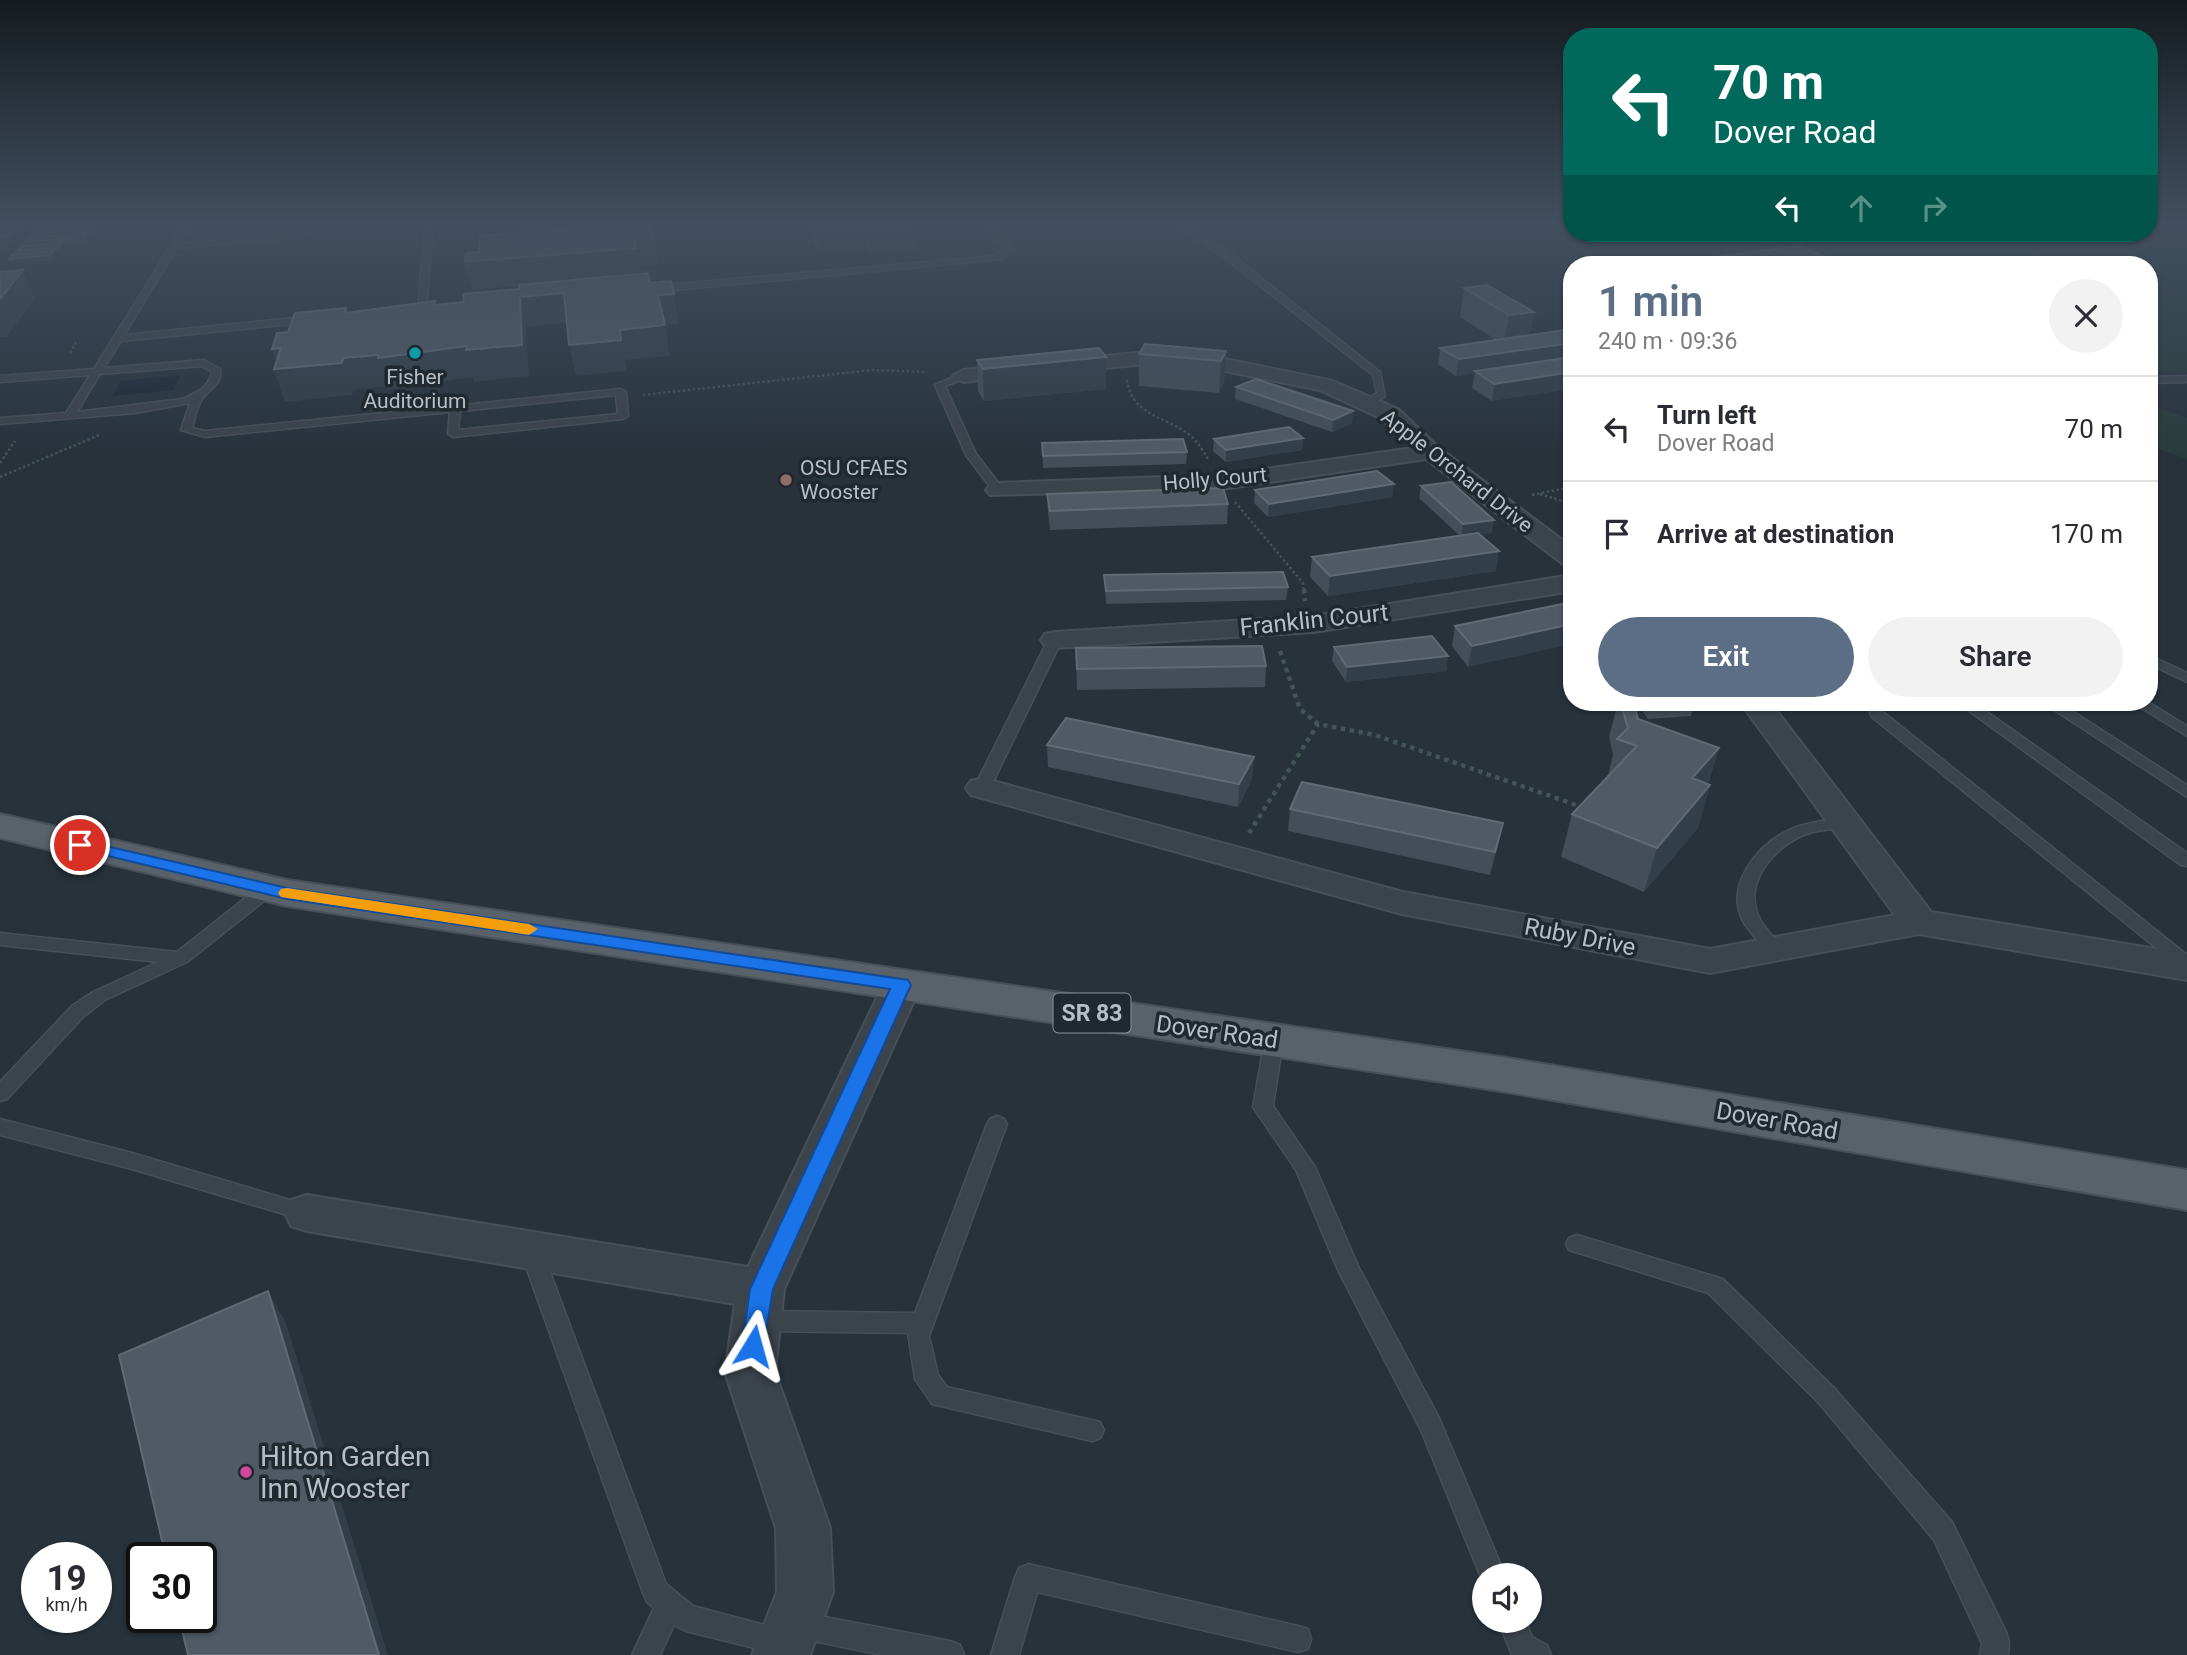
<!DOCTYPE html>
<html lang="en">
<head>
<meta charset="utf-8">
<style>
	body { margin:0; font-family:Roboto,sans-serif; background:#f2f2f3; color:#2b2b33; height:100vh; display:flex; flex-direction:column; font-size:26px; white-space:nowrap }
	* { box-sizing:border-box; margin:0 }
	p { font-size:23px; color:#7c7c81 }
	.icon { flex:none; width:38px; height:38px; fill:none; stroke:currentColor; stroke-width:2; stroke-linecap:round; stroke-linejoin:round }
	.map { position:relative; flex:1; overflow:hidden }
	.sheet { position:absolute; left:1563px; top:256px; width:595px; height:455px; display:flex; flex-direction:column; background:#fff; border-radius:28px; box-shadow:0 2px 5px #0004 }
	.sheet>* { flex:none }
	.banner { position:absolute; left:1563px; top:28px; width:595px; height:214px; border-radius:28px; box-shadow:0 2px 5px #0004; background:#00695c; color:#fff; overflow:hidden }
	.controls { position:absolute; left:1472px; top:1563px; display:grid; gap:14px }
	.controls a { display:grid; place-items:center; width:70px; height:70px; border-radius:50%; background:#fff; box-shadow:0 2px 5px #0004; font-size:35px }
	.speed { position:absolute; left:21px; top:1542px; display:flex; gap:14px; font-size:35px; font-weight:700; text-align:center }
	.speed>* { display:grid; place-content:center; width:91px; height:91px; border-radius:50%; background:#fff; box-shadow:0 2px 5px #0004; line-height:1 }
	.speed small { font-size:18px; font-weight:400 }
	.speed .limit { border:4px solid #111; border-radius:10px; background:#fff; color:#111 }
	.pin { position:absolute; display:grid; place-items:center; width:60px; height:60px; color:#fff; margin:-30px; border:4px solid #fff; border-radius:50%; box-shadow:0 2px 7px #0007 }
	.me { position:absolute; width:77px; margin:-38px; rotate:8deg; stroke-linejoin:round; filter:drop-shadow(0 0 5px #0008) }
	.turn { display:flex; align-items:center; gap:24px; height:147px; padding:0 35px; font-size:32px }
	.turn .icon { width:91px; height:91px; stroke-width:2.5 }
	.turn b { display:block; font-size:49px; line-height:60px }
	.lanes { display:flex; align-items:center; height:66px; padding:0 35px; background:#0003; justify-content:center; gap:35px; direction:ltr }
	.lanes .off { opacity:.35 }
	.round { display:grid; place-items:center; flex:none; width:74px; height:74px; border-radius:37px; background:#f2f2f3 }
	.head { display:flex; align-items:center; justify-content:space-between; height:119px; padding:0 35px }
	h1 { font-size:42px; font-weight:600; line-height:52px; color:#5c6e85 }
	.action { display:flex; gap:14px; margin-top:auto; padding:14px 35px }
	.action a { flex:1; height:80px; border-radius:42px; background:#5c6e85; color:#fff; font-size:28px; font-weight:600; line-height:80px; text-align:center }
	.action a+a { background:#f2f2f3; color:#2b2b33 }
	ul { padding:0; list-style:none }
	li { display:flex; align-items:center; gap:21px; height:105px; padding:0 35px; border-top:2px solid #e1e1e2 }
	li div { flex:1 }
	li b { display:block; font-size:26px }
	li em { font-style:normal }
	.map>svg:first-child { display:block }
</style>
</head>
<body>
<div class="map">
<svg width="2187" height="1655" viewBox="0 0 2187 1655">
	<rect width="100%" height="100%" fill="#27323b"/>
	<!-- green -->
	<path fill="#293c3c" d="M2149,223H2187V372L2149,370V264H1845L1766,233H2149Z
		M2149,404L2187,418V459L2149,446Z"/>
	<!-- water -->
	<path fill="#1c2a37" d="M181,375L173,390L112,396L121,381Z"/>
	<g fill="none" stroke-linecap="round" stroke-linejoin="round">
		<!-- lane casing -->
		<g stroke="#474f57" stroke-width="3">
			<path id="lane" d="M185,223H192L180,243L308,234L312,236L177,248L124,335L313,316L317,319L313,322L121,341L104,368L204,360L220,369C223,386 207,389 201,401C196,408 195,420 192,428L205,431L621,389L626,392L628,416L623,419L453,437L448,434L450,412L205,437L181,430L190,403L135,413L0,424V418L66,413L90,375L0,382V376L94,369ZM202,366L212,372C208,388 197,393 182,399L77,412L100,374ZM616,395L618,414L458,430L460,411Z
				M425,223H433L426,310L422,313L418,310Z
				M985,223H992L1014,248V252L1001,259L972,262L653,292L649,289L653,286L972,258L996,255L1006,249Z
				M1174,223H1183L1231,254L1380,372L1385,396L1371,406H1363V402L1377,393L1373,375L1225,258Z
				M1739,233H1749L1825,264H1815Z
				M963,373L966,374V378L945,386L976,454L1004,490L1002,492H994L966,455L935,385Z
				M2187,376V382L2149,383V377Z
				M1055,636L1062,640L990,788L982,793L977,791L974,788L1048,640Z
				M2149,655L2187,673V682L2149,664Z
				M1868,702H1885L1881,706L1883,712L2187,955V970L2181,968L1872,717L1866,704Z
				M1957,702H1973L2187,853V866L2181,865Z
				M2042,702H2058L2187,785V797Z
				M2132,702H2148L2187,726V736Z
				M1845,818L1851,820L1853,823L1851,826C1838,829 1825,829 1813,832C1778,841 1740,882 1760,919C1765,931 1777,938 1784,949L1781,953H1769C1760,942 1748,932 1742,919C1726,884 1757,846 1787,831C1805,822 1825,821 1845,818Z
				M268,884L276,889L274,893L187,962L105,1000L84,1016L7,1099L0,1101V1082L72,1006L93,992L158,962L0,945V933L177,952L262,885Z
				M1274,1033L1281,1035L1283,1040L1273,1106L1315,1167L1359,1268L1439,1418L1505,1575H1484V1585L1421,1430L1338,1270L1296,1170L1253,1107L1265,1040L1267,1035Z
				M997,1116L1004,1119L1007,1124L929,1336L938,1375L947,1387L1100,1422L1104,1430L1100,1438L1092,1441L932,1404L915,1379L908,1333L759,1331L751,1328L748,1321L751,1314L759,1311L915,1313L987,1124L990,1119Z
				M0,1119L132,1153L307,1205L314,1207L318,1213L314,1219L307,1221L132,1169L0,1135Z
				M1577,1235L1723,1279L1834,1388L1952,1522L2006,1632L2009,1642L2008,1655H1980L1982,1643L1934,1540L1818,1402L1708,1293L1569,1250L1566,1244L1569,1238Z
				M532,1244L540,1247L543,1253L666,1584L693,1606L788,1631L791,1641L788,1651L778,1654L686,1631L674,1625L660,1655H632L654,1608L647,1602L643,1593L521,1253L524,1247Z
				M1028,1564L1298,1626L1308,1629L1311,1639L1308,1649L1298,1652L1037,1592L1019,1655H991L1015,1577L1019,1568Z
				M799,1612L950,1641L960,1645L964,1655H882L799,1638L790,1634L786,1625L790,1616Z
				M1498,1620H1525L1532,1637L1547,1645L1551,1655H1512Z"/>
		</g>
		<!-- street casing -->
		<g stroke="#474f57" stroke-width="4">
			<path id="street" d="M1135,353L1215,357L1333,381L1398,409L1438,447L1572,547V567L1563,564L1426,459L1222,489L990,495L986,490L990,485L998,483L1222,475L1413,448L1382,419L1320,390L1215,369L1135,365L963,382L953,376L963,370Z
				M1572,575V591L1314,632L1055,648L1045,646L1041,640L1045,634L1055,632L1314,616Z
				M1740,702H1770L1931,912L2187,954V980L1919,934L1710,973L1402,914L971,795L966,788L971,781L982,778L1403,892L1710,949L1895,915Z
				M902,972L915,976L921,985L784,1289L775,1372L830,1528L833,1592L810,1655H752L777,1592L776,1528L725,1372L735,1304L307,1231L291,1226L285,1213L291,1200L307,1195L748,1267L883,985L889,976Z"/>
		</g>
		<!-- primary casing -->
		<g stroke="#474f57" stroke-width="4">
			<path id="primary" d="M0,814L287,880L1501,1057L2187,1170V1210L1501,1091L287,906L0,838Z"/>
		</g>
		<!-- path-far1 -->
		<path stroke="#425453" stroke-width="2.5" stroke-dasharray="2.5 2.5" stroke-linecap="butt" d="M70,353L77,341
			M1127,380C1132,417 1167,416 1191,436C1198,442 1203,451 1208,459
			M643,395L872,370L927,372
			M0,463L15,441
			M0,477L99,435
			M1540,494L1572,504
			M1532,495L1572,487
			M1235,502L1303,583L1304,591"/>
		<!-- path -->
		<path stroke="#425453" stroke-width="4.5" stroke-dasharray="4.5 4.5" stroke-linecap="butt" d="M1304,589L1305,601
			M1280,651L1300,709L1318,724L1375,735L1582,807
			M1249,833L1318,724"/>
		<!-- lane -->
		<use href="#lane" fill="#3b434b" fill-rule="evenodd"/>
		<!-- street -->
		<use href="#street" fill="#3b434b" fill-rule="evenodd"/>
		<!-- primary -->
		<use href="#primary" fill="#59626b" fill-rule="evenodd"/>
	</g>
	<!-- wall -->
	<path fill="#434e58" d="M807,223H914L915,250L869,254L867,249L819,253L808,232Z
		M1464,288L1534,312L1530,335L1492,401L1472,388L1475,373L1456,376L1438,364L1440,348L1496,340L1460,317Z
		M1226,351L1224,382L1219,393L1139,386V354Z
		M977,360L1106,389L984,401L978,391Z
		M1236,387L1353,411L1352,423L1332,432L1235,399Z
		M1303,438L1302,450L1226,462L1213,451L1214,439Z
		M1042,443L1187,452L1186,464L1043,468Z
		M1394,484L1392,497L1268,517L1254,503L1255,490Z
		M1421,486L1492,533L1480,534L1496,571L1328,596L1310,577L1312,557L1459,535L1419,498Z
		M1047,494L1228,504L1227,524L1050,530L1048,513Z
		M1104,575L1288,587L1286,600L1106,604Z
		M1572,602L1468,667L1452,646L1455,626Z
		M1334,647L1448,656L1446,671L1346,682L1332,661Z
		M1076,648L1266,666L1265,687L1077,690Z
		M1618,702H1633L1638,719L1719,748L1708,784L1710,785L1698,828L1644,892L1561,857L1572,814L1608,776L1613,754L1609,737Z
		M1636,702H1695L1691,716L1648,719Z
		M1047,745L1254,757L1252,779L1238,807L1048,767Z
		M1290,809L1498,846L1490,875L1288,831Z"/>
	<!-- shaded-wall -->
	<path fill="#323e48" d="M0,223H31L22,225L23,228L19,233H14L15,236L11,241L6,242L7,244L2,249L0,250L1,252L0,254Z
		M77,223H102L100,227H95L96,230L92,235H87L88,238L84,243L63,244L64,247L60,253H55L56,255L52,260L11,264L9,259L20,256L17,251L27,247L25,242L33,239L31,234L39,231L38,226Z
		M243,223H305L229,229L228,225Z
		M586,223H622L587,226Z
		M848,223H864L867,249L819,253L816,226Z
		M906,223H914L915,250L869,254L867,227Z
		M654,238L658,265L640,267L635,239Z
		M636,248L641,276L472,290L465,262Z
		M23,270L35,299L6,337H0V299Z
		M564,293L570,322L526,327L529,376L474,382L473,377L387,390L386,386L353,390L352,395L285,402L274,369H278L272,349L281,348L343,358L520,297Z
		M674,294L679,323L663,325L658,295Z
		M1534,312L1529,342L1504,345L1509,315Z
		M665,325L670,356L625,360L627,371L576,376L569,345L620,330Z
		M1572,343V359L1475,371V373L1456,376L1459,359Z
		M1226,351L1224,382L1219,393L1221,361Z
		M1106,357V389L984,401L983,369Z
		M1572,372V389L1492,401L1494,384Z
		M1353,411L1352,423L1332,432L1333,420Z
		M1303,438L1302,450L1226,462V450Z
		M1394,484L1392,497L1268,517L1269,504Z
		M1494,520L1492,533L1461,537L1463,524Z
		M1499,551L1496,571L1328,596L1330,576Z
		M1572,624V644L1468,667L1472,646Z
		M1448,656L1446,671L1346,682L1347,667Z
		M1719,748L1706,790L1692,778Z
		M1254,757L1252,779L1238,807L1239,784Z
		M1710,785L1698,828L1644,892L1657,848Z
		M1503,823L1498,846L1490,875L1495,852Z
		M268,1291L286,1323L388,1655H379Z"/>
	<!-- building -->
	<path fill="#4f5a64" stroke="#606a73" stroke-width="2" d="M21,223L17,228L0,229V225Z
		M40,223H77L38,226Z
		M638,223H650L654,238L635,239L636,248L465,262L466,253L479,252L480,236Z
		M815,223H848L816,226Z
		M865,223H906L867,227Z
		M94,225L90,230L31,234L36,229Z
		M13,231L9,236L0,237V232Z
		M86,233L83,238L25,242L29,238Z
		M62,242L58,248L17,251L22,246Z
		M1800,246L1839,263L1826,264H1692L1684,261Z
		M54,251L50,255L9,259L13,254Z
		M23,270L0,299V272Z
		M648,273L650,283L671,281L674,294L658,295L665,325L620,330L621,340L569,345L564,293L520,297L522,345L466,350L467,346L378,358L379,355L343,358L342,363L274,369L281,348L272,349L277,333L288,332L295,313L346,308L345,313L435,301L434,305L464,302L463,294L519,289V285Z
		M1487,285L1534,312L1509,315L1464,288Z
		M1572,329V343L1459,359L1440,348Z
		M1145,344L1226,351L1221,361L1139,354Z
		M1099,348L1106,357L983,369L977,360Z
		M1572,357V372L1494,384L1475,371Z
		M1256,379L1353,411L1333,420L1236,387Z
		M1289,427L1303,438L1226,450L1214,439Z
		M1183,439L1187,452L1043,456L1042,443Z
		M1377,471L1394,484L1269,504L1255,490Z
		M1451,482L1494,520L1463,524L1421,486Z
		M1223,488L1228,504L1050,511L1047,494Z
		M1478,533L1499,551L1330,576L1312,557Z
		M1283,572L1288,587L1106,591L1104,575Z
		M1572,602V624L1472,646L1455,626Z
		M1432,636L1448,656L1347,667L1334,647Z
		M1262,646L1266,666L1077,669L1076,648Z
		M1620,702H1633L1638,719L1719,748L1692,778L1710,785L1657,848L1572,814L1637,746L1617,739L1628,728Z
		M1650,702H1694L1652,704Z
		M1066,718L1254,757L1239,784L1047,745Z
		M1302,782L1503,823L1495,852L1290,809Z
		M268,1291L379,1655H188L179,1617H201V1558H166L119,1355Z"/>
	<!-- sky -->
	<linearGradient id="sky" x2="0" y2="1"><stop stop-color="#151c20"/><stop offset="0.49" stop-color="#414f60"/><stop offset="1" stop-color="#414f60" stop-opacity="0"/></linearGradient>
	<rect width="2187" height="455" fill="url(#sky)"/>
	<!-- route -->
	<path fill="#1a73e8" stroke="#114b97" stroke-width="2" d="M80,840L287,888L908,980L911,985L773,1289L762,1354L753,1357L745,1354L742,1346L750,1289L890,989L287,899L75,848L72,845Z"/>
	<!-- slow -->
	<path fill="#f59e0b" d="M287,888L529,924L538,929L529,935L281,897L278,893L281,889Z"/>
	<!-- markers -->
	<circle fill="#0f9aa8" stroke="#202830" stroke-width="2.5" cx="415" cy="353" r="7"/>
	<circle fill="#8d6e63" stroke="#202830" stroke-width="2.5" cx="786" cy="480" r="7"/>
	<circle fill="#d1479c" stroke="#202830" stroke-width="2.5" cx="246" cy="1472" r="7"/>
	<g text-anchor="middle" stroke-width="7" stroke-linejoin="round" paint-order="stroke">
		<!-- far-poi labels -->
		<g font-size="21" fill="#b7bec6" stroke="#202830">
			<text x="415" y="384">Fisher<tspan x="415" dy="24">Auditorium</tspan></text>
			<text x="800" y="475" text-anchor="start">OSU CFAES<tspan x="800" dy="24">Wooster</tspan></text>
		</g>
		<!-- far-street labels -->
		<g font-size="21" fill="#b7bec6" stroke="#202830">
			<text transform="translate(1457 471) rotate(38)" y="7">Apple Orchard Drive</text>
			<text transform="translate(1215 479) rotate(-5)" y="7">Holly Court</text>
		</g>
		<!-- shield labels -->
		<rect fill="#202830" stroke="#8a9199" stroke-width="2" x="1053.5" y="993.5" width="77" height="39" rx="5"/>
		<g font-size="23" font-weight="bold" fill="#b7bec6">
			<text x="1092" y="1021">SR 83</text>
		</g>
		<!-- street labels -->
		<g font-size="24" fill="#b7bec6" stroke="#202830">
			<text transform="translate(1314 620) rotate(-6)" y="8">Franklin Court</text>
			<text transform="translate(1580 937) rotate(11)" y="8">Ruby Drive</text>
			<text transform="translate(1217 1032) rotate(8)" y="8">Dover Road</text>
			<text transform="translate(1777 1121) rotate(10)" y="8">Dover Road</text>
		</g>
		<!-- near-poi labels -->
		<g font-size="28" fill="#b7bec6" stroke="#202830" text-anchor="start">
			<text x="260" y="1466">Hilton Garden<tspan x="260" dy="32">Inn Wooster</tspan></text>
		</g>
	</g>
</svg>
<div class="controls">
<a><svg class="icon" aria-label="sound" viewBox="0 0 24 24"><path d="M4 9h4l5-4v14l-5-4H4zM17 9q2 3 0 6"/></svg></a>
</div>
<div class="speed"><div>19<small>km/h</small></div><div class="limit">30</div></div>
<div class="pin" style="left:80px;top:845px;background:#d93025"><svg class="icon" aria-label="arrive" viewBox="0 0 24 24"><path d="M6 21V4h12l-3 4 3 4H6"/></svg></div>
<svg class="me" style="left:753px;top:1346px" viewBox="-20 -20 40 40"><path d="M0-17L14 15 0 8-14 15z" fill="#1a73e8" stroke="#fff" stroke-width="4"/></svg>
<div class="banner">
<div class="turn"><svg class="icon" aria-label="left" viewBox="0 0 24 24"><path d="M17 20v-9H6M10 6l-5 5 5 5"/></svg><div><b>70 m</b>Dover Road</div></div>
<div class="lanes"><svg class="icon" aria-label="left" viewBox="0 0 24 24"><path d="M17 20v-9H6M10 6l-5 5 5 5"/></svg><svg class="icon off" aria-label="ahead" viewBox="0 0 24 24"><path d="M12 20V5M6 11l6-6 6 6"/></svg><svg class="icon off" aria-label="right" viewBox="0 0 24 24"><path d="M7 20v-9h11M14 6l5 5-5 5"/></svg></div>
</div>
<section class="sheet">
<div class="head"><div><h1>1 min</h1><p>240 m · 09:36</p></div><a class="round"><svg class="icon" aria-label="close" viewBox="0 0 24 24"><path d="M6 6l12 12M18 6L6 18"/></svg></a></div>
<ul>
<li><svg class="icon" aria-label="left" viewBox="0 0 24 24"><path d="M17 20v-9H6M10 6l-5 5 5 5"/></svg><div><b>Turn left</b><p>Dover Road</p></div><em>70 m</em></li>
<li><svg class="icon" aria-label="arrive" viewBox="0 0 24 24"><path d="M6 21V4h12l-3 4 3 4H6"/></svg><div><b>Arrive at destination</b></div><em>170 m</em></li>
</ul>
<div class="action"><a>Exit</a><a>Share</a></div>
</section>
</div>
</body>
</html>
